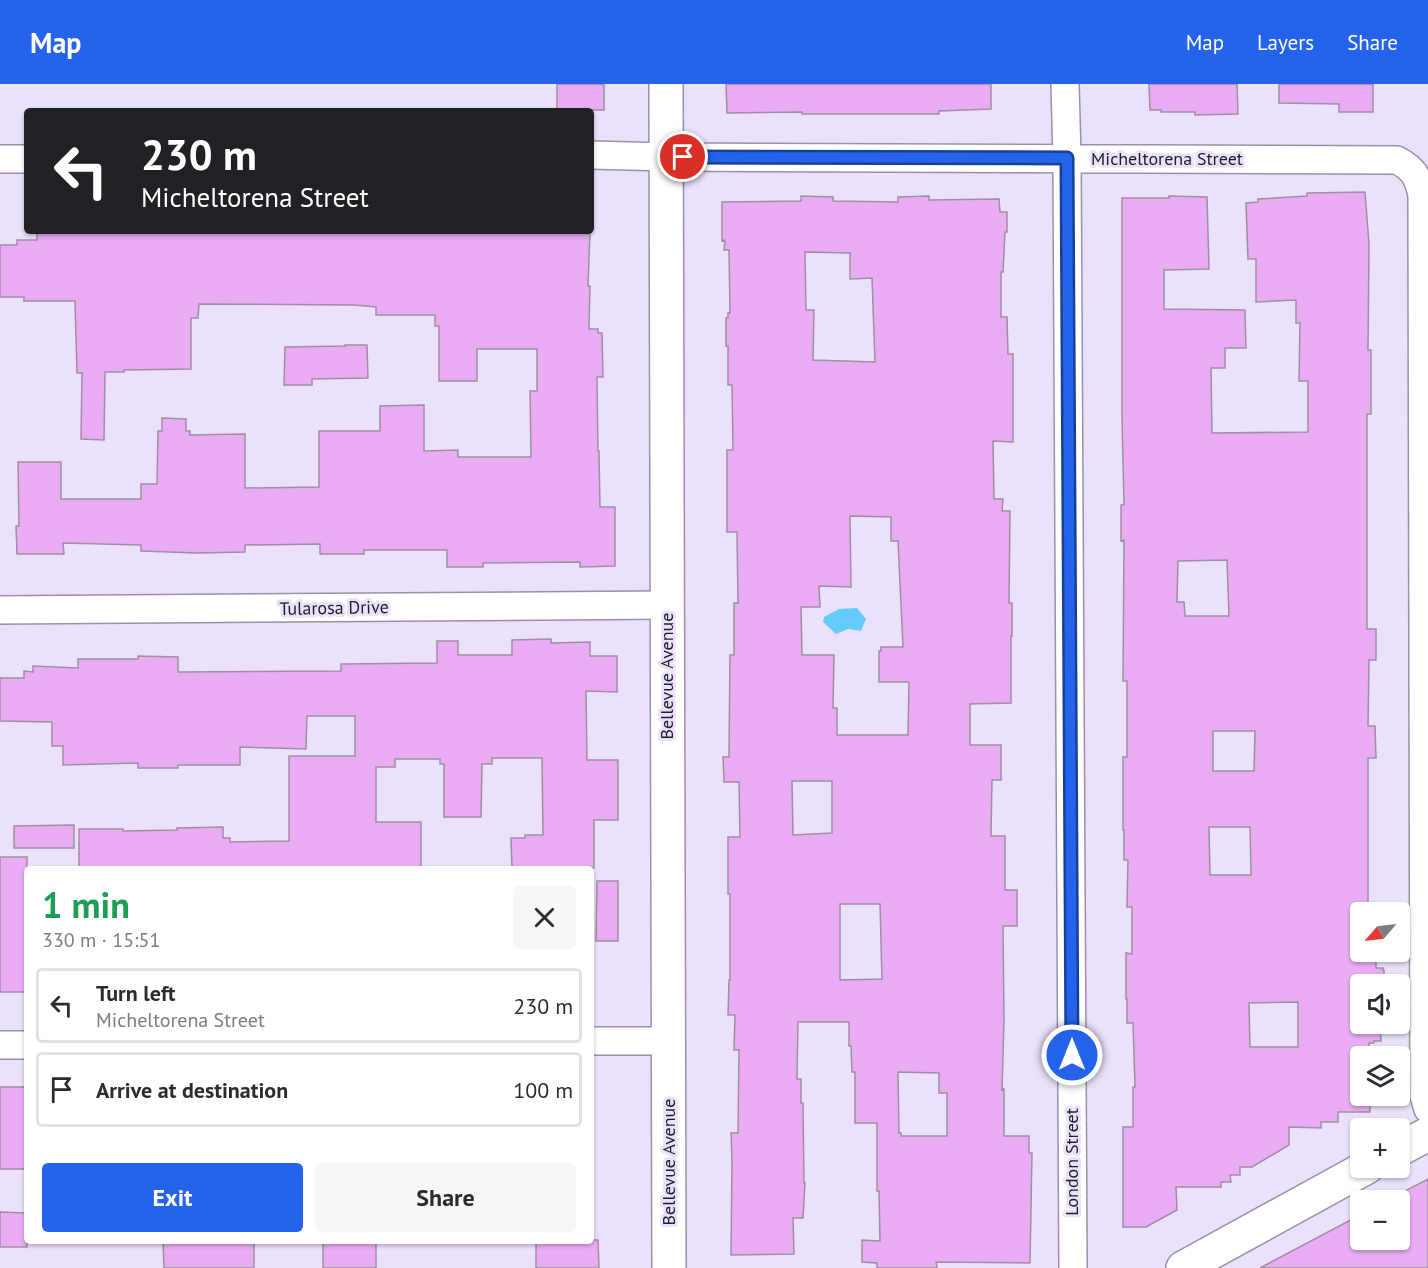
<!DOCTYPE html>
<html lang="en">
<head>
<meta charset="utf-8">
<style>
	body { margin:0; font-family:"PT Sans",sans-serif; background:#f7f7f7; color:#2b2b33; height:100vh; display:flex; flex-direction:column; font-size:22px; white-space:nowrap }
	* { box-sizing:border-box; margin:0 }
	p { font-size:20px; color:#7c7c81 }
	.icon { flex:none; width:33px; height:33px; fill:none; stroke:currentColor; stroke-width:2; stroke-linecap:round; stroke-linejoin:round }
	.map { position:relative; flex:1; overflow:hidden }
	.details { position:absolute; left:24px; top:782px; width:570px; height:378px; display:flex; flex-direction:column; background:#fff; border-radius:6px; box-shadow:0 2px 4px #0004 }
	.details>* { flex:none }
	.hud { position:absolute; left:24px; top:24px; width:570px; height:126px; border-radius:6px; box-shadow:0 2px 4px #0004; background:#202124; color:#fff; overflow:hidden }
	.needle { width:39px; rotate:242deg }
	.fabs { position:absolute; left:1350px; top:818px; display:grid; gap:12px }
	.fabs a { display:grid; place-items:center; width:60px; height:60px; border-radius:6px; background:#fff; box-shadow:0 2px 4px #0004; font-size:30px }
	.pin { position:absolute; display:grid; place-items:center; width:51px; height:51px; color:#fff; margin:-26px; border:3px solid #fff; border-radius:50%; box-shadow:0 2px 6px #0007 }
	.me { position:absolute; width:66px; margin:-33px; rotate:0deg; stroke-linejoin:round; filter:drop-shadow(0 0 4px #0008) }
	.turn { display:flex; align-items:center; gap:21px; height:126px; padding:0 18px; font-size:27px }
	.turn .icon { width:78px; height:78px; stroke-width:2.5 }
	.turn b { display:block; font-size:42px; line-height:51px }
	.round { display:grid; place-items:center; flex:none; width:63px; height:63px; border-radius:6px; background:#f7f7f7 }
	.overview { display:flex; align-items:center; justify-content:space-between; height:102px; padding:0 18px }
	h1 { font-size:36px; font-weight:700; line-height:45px; color:#1e9e55 }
	.button { display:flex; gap:12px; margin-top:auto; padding:12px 18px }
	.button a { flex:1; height:69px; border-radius:6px; background:#2563eb; color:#fff; font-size:24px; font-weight:700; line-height:69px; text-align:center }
	.button a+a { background:#f7f7f7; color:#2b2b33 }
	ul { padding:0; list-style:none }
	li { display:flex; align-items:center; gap:18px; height:75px; margin:0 12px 9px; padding:0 6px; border:3px solid #e1e1e2; border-radius:6px }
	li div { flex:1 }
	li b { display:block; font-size:22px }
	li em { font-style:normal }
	header { display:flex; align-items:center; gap:36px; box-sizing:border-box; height:84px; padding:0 30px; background:#2563eb; color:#fff }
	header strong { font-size:28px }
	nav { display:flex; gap:33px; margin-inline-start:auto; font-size:21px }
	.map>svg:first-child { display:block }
</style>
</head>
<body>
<header>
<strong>Map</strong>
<nav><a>Map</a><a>Layers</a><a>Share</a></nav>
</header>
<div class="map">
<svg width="1428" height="1184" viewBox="0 0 1428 1184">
	<rect width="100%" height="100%" fill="#ece1fa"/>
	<!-- water -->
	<path fill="#65cbfd" d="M857,524L866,535L861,547L848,545L836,550L823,538L824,533L839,525Z"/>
	<!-- building -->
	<path fill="#e9acf4" stroke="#9f8ea2" stroke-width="1.5" fill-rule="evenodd" d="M557,0H601L604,1V26H557Z
		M726,0H991V25L939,27V30H802V28L727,29Z
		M1149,0H1237L1238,30L1195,31V28H1161V26H1150Z
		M1279,0H1373V28H1339V20L1279,19Z
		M1365,108L1369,160L1368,266H1371V330H1367V545H1376V576H1369L1368,642H1375L1376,674H1368V819H1360V867H1376V884H1383V886H1384V900H1360V939H1384V944H1380L1381,957H1374V959H1369L1370,972H1360V1011H1370V1028H1338V1038H1321V1044L1289,1043V1061L1252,1083H1240V1091H1230L1231,1098H1221V1103H1176L1177,1126L1146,1143H1123V1043H1133V1003H1135L1133,939H1127V915H1126V869L1132,870V823H1127L1128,776H1124V746H1123V673H1127V597H1123L1124,456L1121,457V421H1124L1122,334V114H1169V112L1207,113L1209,185L1164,186V225L1245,226L1246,264H1225V284H1211L1212,349L1308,348V297H1299L1300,239H1296V216L1256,218V175H1248L1246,119L1258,118V115L1307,112V109ZM1227,476L1229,532H1185L1184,518H1177L1178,477ZM1213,647H1255L1254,687H1213ZM1209,743H1250L1251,791H1210ZM1298,918V963H1250L1249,919Z
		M801,112L833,113V117L898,118V113L929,112V116L999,115L1000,128H1007V148H1005L1003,188H1001V233H1007L1008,270H1013V358L993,357L994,415H1003L1002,427H1010L1009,519H1012V552H1011V619L970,620V661H1001V696H992L991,752H1005V806H1017V842H1003L1004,936L1002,1006L1004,1005V1052H1029V1069H1032L1030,1179L936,1178L937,1184H877V1179L862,1178V1156L880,1157L879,1107H877V1039H855V988H852L851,962H849V938H798L797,995H801V1019H803L804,1099H805L803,1134H793L794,1170L731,1171L732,1076L731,1049H738L739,966H734L735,931H728L729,896H730V810H728V753H740L739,698H724L723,673H729L730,571H734V519H738L737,448H727V366H733L732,301H728V262H726V234H728V229H730L729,166H724L725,156L722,157V118L801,117ZM805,168L850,169V195L872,194L875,278L813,276L814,226H806ZM850,432L891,433V457H898L903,563H881V567H879V598H909L908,651H837V624H833L834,571H802L801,523H820L819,502L851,503ZM792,697H832V749L793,751ZM840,820H880L882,895L840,896ZM898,988L939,989V1009H947V1052H901V1049H899Z
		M45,147H590L588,202H590L589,245H598V249H602L603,293H597L598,367H599L600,423H615V482L580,483V478L483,479V483H447V466H364V470H320V460L245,461V468L198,469L141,467V461L63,459L64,470H17L16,442H19L18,378H61V415H141V400H157L158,347H162V334L186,335V347H190V351L245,350V404L319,403V347H380V322L424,321V367L458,366V373H531L530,307H537V265H477V297H439V242H435V231H376V223L355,221L199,220L198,234H191V285L124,286V288H105L104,356L81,355L82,289H77L75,217H24V213H0V161H17V156H37V149H45Z
		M345,261H367L368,294L312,295V301H284L285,263L345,262Z
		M551,555V559L590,558V572H617V608L586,607L587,676H618V736H594V784H512L511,754H525V751H543L542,674H492V680H482L481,733H444V680H440V675H395V683H376V738H421V784H79V745H123V747L177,746V744L223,743V754H230V758L289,757V672H355V632H307L306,665L240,663V681H178V684H138V679L63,681V662H52V638L0,637V594H24V587L33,588V582L78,584V575H138V572L178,573V588L341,587V580L437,579V557H458V571H512V556Z
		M74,741V764H14V742Z
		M0,773H27V908H0Z
		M597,797H618V857H596Z
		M0,1003H27V1085H0Z
		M1428,1095V1184H1260L1360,1131V1155H1400V1116H1388Z
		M0,1128L27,1129V1163H0Z
		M163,1156H254V1184H164Z
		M323,1156H376V1184H323Z
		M536,1156H598L599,1184H536Z"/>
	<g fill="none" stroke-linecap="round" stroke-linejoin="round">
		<!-- minor casing -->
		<g stroke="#9a90a7" stroke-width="30">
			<path id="minor" d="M1065,0L1067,74L1073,1184
				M591,71L667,73L1397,76C1414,85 1418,93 1422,111L1424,1012L1428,1025
				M0,75H27
				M0,526L667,521
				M591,957H668
				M0,961H27"/>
		</g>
		<!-- tertiary casing -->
		<g stroke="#9a90a7" stroke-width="36">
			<path id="tertiary" d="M666,0L669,1184
				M1400,1065L1428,1050
				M1183,1184L1367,1083"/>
		</g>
		<!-- minor -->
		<use href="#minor" stroke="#fff" stroke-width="27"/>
		<!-- tertiary -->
		<use href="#tertiary" stroke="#fff" stroke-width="33"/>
	</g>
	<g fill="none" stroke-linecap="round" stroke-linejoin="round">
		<!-- route casing -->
		<g stroke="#184099" stroke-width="15">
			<path id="route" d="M683,73L1067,74L1072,971"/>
		</g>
		<!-- route -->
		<use href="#route" stroke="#2563eb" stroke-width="10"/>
	</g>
	<g text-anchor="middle" stroke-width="6" stroke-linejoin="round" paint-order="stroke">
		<!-- street labels -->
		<g font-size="18" fill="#211d25" stroke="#ece1fa">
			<text x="1167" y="81">Micheltorena Street</text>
			<text transform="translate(334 524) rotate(-1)" y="6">Tularosa Drive</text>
			<text transform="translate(667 592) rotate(-90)" y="6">Bellevue Avenue</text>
			<text transform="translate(669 1078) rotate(-90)" y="6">Bellevue Avenue</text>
			<text transform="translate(1072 1078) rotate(-90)" y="6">London Street</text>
		</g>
	</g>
</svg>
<div class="fabs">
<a><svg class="needle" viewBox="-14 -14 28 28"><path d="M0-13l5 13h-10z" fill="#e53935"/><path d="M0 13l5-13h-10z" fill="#7c7c81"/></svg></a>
<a><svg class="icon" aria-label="sound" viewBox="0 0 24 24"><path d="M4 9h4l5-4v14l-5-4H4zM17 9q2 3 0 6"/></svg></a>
<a><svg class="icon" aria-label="layers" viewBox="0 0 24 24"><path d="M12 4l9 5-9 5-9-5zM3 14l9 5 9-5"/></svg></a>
<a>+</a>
<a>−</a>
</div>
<div class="pin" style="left:683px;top:73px;background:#d93025"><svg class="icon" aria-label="arrive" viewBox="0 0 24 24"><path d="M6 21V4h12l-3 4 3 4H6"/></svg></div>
<svg class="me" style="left:1072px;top:971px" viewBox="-20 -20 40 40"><circle r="17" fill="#2563eb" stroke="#fff" stroke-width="3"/><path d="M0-11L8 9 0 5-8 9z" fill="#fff"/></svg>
<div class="hud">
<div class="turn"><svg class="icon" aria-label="left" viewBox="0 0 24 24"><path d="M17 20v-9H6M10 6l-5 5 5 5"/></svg><div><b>230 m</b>Micheltorena Street</div></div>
</div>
<section class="details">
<div class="overview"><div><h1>1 min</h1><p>330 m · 15:51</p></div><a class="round"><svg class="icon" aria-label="close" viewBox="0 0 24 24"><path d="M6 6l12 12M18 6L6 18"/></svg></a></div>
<ul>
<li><svg class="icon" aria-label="left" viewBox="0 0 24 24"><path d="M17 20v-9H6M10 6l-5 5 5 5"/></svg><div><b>Turn left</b><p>Micheltorena Street</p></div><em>230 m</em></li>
<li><svg class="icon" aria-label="arrive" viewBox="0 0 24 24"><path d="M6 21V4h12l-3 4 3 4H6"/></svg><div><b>Arrive at destination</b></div><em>100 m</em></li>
</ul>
<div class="button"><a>Exit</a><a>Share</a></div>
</section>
</div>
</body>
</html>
